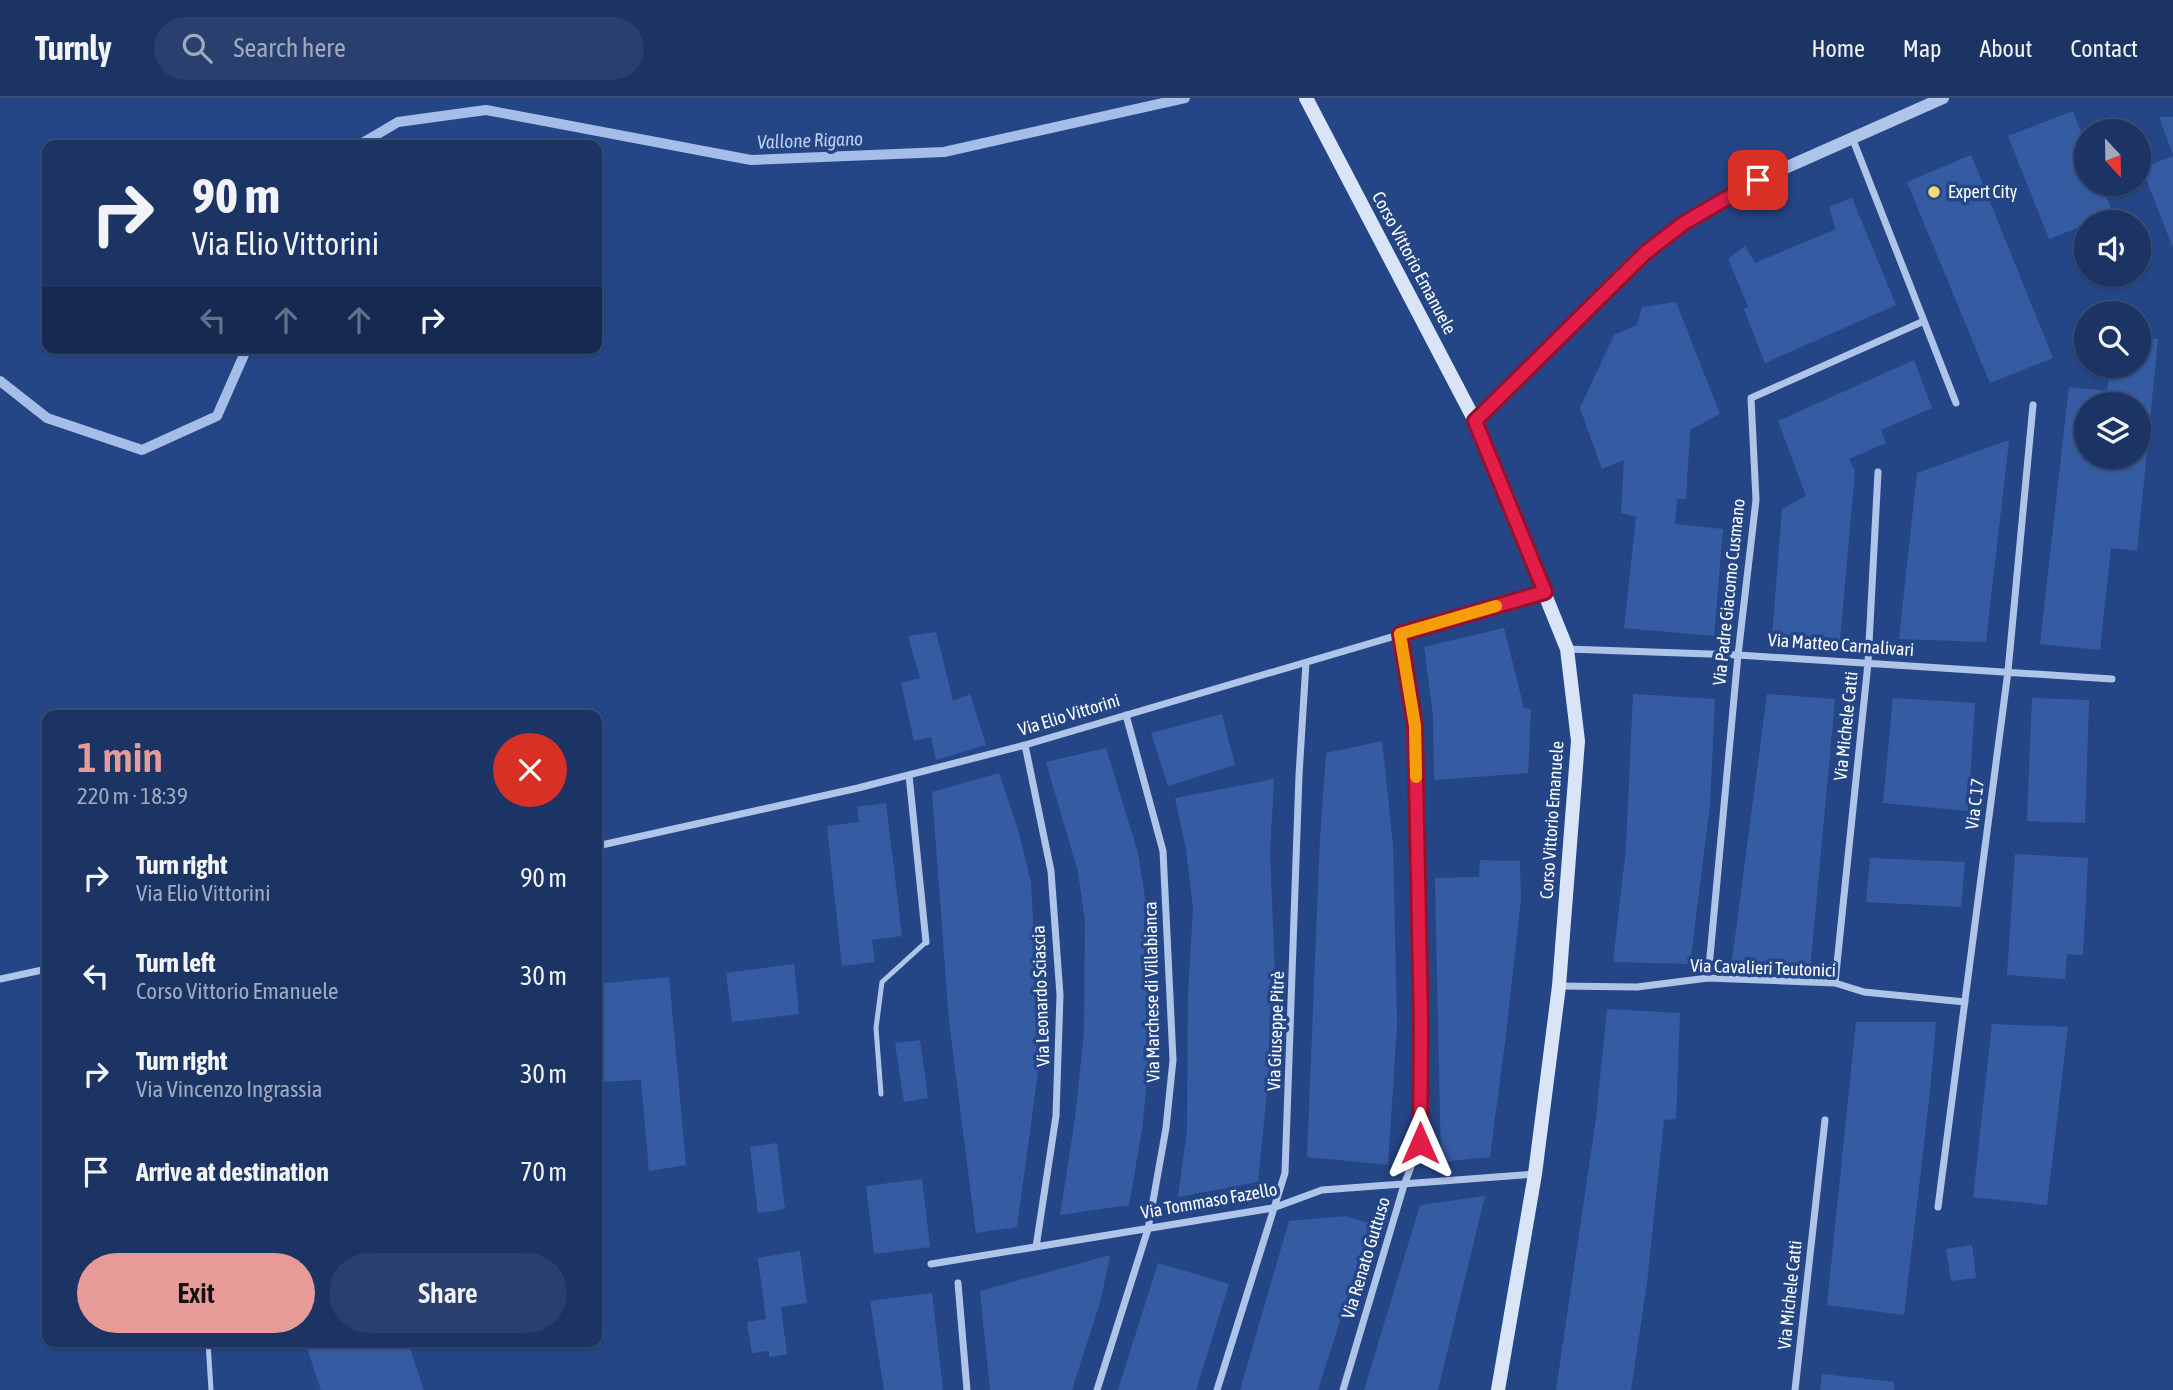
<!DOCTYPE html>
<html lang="en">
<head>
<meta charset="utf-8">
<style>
	body { margin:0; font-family:"Asap Condensed",sans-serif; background:#293f6d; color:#f1f3f6; height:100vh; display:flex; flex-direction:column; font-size:26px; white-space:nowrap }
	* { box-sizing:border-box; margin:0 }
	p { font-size:23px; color:#a0aabf }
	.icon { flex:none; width:38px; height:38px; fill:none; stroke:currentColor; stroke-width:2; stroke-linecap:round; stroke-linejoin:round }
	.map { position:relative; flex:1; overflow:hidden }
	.sheet { position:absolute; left:42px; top:612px; width:560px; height:637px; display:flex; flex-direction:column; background:#1c3464; border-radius:14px; box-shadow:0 2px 5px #0004,0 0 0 2px #3a4f78 }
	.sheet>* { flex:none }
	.hud { position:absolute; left:42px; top:42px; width:560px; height:214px; border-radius:14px; box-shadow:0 2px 5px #0004,0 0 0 2px #3a4f78; background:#1c3464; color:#f1f3f6; overflow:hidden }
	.needle { width:46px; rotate:158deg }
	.controls { position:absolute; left:2074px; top:21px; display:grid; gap:14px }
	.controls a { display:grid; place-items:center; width:77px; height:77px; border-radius:50%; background:#1c3464; box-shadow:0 2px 5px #0004,0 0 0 2px #3a4f78; font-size:35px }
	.pin { position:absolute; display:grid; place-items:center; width:60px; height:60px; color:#fff; margin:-30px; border-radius:14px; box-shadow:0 4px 10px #0006 }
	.me { position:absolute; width:77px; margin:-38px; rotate:0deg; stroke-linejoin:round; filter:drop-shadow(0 0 5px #0008) }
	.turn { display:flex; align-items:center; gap:24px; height:147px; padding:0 35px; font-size:32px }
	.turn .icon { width:91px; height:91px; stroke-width:2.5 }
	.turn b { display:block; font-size:49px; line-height:60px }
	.lanes { display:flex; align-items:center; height:66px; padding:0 35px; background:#0003; justify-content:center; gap:35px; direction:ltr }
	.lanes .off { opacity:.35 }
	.round { display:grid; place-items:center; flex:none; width:74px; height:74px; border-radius:37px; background:#293f6d }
	.head { display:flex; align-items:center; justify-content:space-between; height:119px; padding:0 35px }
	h1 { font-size:42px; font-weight:600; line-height:52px; color:#e69b98 }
	.primary-button { display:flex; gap:14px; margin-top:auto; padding:14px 35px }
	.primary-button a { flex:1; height:80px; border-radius:42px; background:#e69b98; color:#111; font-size:28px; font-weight:600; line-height:80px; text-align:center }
	.primary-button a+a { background:#293f6d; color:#f1f3f6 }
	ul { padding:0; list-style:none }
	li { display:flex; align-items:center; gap:21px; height:98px; padding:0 35px }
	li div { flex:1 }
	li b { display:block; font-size:26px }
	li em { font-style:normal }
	header { display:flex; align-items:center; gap:42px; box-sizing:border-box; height:98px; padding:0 35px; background:#1c3464; border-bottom:2px solid #3a4f78 }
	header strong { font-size:33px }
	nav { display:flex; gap:38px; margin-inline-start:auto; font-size:24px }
	.search { width:490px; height:63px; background:#293f6d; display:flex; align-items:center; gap:18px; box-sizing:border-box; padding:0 24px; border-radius:38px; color:#a0aabf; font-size:26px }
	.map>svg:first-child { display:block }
</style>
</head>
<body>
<header>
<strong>Turnly</strong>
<div class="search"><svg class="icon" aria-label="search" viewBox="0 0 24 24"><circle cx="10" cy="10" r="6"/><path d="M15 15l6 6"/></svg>Search here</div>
<nav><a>Home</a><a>Map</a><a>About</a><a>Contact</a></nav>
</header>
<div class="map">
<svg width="2173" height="1292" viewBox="0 0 2173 1292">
	<rect width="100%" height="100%" fill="#254686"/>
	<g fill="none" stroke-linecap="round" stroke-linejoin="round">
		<!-- stream -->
		<path stroke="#a4bde9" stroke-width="10" d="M359,47L398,24L486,12L751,62L944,54L1185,0
			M0,283L47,320L142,352L217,318L247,250"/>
	</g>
	<!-- building -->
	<path fill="#355ca3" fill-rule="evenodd" d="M2073,13L2086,46V86H2102L2113,116L2049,141L2008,38Z
		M2159,19H2173V57Z
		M1971,57L2053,260L1990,285L1907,84Z
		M2173,58V150L2142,70Z
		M1852,100L1896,207L1765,265L1744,211L1748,208L1728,161L1745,148L1755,165L1836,131L1829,109Z
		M1676,204L1720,316L1690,332L1686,401H1677L1675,426L1723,431L1714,538L1624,530L1636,419L1621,415L1624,362L1602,371L1580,310L1614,237L1637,227L1642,209Z
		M2138,239L2158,241L2137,453L2111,450L2100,552L2040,546L2069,289L2107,293L2111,268H2138ZM2086,306H2138V359H2086Z
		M1914,262L1932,310L1881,332L1886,345L1849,361L1855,373L1840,542L1772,540L1782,411L1806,398L1778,323Z
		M2009,342L1986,544L1899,541L1917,375Z
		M1504,530L1524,610L1531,611L1528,675L1434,682L1433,617L1424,549Z
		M936,534L953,603L970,596L986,647L936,662L931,639L914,643L901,585L920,580L908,538Z
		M1633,596L1715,601L1710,707L1690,866L1613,864L1626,750Z
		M1767,596L1835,601L1810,873L1731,870Z
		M1893,600L1975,605L1968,713L1883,705Z
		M2032,600L2089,602L2085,725L2027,723Z
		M1222,616L1235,667L1168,688L1151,635Z
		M1382,643L1393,746L1396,883L1397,926L1388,1067L1307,1059L1320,741L1326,655Z
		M1106,650L1138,755L1149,825L1151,944L1142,1032L1129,1107L1060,1117L1075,1021L1084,935L1085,823L1078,774L1046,664Z
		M999,675L1019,735L1031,785L1040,959L1017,1129L976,1135L949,923L932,694Z
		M1274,681L1270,755L1276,902L1258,1084L1178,1099L1187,1032L1188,896L1193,810L1186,751L1175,700Z
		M886,705L902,838L872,842L875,864L842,868L827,728L859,724L857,709Z
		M2015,756L2088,760L2083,857L2067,856L2065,881L2007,877Z
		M1870,760L1965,764L1961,809L1866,804Z
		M1480,762L1520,763L1521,802L1506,936L1490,1059L1441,1064L1435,780L1479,779Z
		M794,866L799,916L732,924L726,875Z
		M669,879L686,1067L649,1073L641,982L600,984L597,987V886Z
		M1607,911L1680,915L1676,1021L1664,1022L1647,1185L1631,1292H1556L1596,1021Z
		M1856,924H1936L1930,994L1904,1217L1827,1207Z
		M1992,926L2068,929L2047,1107L1973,1099Z
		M920,942L928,1000L904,1004L895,945Z
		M777,1045L785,1111L758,1115L750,1049Z
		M922,1081L930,1149L874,1156L866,1088Z
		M1485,1098L1438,1292H1364L1420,1107Z
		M1346,1118L1371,1126L1318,1292H1240L1289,1123Z
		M1972,1147L1976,1180L1951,1183L1946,1151Z
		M800,1153L807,1205L781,1209L787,1256L769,1259V1253L752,1255L747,1224L766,1221L758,1160Z
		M1110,1157L1101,1201L1072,1292H990L980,1193Z
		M1158,1165L1229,1186L1196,1292H1118Z
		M932,1195L943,1292H884L870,1203Z
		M305,1244H408L424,1292H321Z
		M1822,1276L1894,1284V1292H1820Z"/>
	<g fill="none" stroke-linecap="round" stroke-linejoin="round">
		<!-- service -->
		<path stroke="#afc4e9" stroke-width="5" d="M881,996L876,930L882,884L926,844
			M208,1244L211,1292"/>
		<!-- minor -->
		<path stroke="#afc4e9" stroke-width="7" d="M1924,223L1956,305
			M1567,551L1738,557L2112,581
			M1025,647L1051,773L1060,897L1056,1018L1036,1149
			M909,677L926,844
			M597,748L858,690L1025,647L1544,494
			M1708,880L1738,557L1756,402L1751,300L1924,223L1853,42
			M0,881L47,871
			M1835,885L1868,565L1878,374
			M1559,888L1637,889L1708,880L1835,885L1864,894L1965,904
			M1938,1109L2008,573L2033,307
			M931,1166L1273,1110L1322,1092L1535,1076
			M958,1185L967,1292
			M1097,1292L1148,1131L1166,1030L1173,962L1163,753L1126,617
			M1217,1292L1285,1075L1299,677L1306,565
			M1343,1292L1404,1087L1420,1045L1421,927L1414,628L1400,536
			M1795,1292L1825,1022"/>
		<!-- tertiary -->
		<path stroke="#afc4e9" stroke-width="12" d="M1475,323L1645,154L1684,125L1758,82L1943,0"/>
		<!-- secondary -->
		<path stroke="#dae4f7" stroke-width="14" d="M1306,0L1475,323L1567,551L1578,643L1559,888L1535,1076L1498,1292"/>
	</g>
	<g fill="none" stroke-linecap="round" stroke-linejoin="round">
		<!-- route casing -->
		<g stroke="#92132f" stroke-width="18">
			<path id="route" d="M1420,1045L1421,927L1415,628L1400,536L1545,494L1475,323L1645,155L1684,125L1758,82"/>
		</g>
		<!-- route -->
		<use href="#route" stroke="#e11d48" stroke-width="12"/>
		<!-- slow -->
		<path stroke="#f59e0b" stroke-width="12" d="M1416,679L1415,628L1400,536L1496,508"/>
	</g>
	<!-- markers -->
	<circle fill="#f3da73" stroke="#254686" stroke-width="2.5" cx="1934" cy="94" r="7"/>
	<g text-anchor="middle" stroke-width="7" stroke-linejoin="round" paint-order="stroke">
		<!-- poi labels -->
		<g font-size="18" fill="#fff" stroke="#254686" text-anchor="start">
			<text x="1948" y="100">Expert City</text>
		</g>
		<!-- street labels -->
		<g font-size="18" fill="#fff" stroke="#254686">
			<text transform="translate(1414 165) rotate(62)" y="6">Corso Vittorio Emanuele</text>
			<text transform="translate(1729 494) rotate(-84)" y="6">Via Padre Giacomo Cusmano</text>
			<text transform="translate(1841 547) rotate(4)" y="6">Via Matteo Carnalivari</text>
			<text transform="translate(1069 617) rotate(-17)" y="6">Via Elio Vittorini</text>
			<text transform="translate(1846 628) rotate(-84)" y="6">Via Michele Catti</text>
			<text transform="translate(1975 706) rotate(-83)" y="6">Via C 17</text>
			<text transform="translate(1552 722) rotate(-86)" y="6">Corso Vittorio Emanuele</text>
			<text transform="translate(1763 870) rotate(2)" y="6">Via Cavalieri Teutonici</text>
			<text transform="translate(1152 894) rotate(-91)" y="6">Via Marchese di Villabianca</text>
			<text transform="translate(1041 898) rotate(-92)" y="6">Via Leonardo Sciascia</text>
			<text transform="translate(1276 933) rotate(-88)" y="6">Via Giuseppe Pitrè</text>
			<text transform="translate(1209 1103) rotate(-10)" y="6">Via Tommaso Fazello</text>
			<text transform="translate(1366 1160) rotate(-73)" y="6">Via Renato Guttuso</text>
			<text transform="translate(1790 1197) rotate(-84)" y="6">Via Michele Catti</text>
		</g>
		<!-- water labels -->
		<g font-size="19" font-style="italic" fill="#bbcef0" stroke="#254686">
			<text transform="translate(810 42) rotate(-2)" y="7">Vallone Rigano</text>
		</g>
	</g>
</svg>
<div class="controls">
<a><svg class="needle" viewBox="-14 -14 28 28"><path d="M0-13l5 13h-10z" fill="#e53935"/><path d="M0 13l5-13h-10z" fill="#a0aabf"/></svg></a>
<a><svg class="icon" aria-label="sound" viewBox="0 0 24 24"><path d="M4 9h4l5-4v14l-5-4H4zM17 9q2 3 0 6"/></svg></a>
<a><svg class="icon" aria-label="search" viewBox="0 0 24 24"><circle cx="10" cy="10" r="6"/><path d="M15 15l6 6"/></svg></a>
<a><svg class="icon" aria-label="layers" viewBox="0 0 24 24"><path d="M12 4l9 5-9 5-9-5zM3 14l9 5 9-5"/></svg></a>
</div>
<div class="pin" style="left:1758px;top:82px;background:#d93025"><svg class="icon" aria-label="arrive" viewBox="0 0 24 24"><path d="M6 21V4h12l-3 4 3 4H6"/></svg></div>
<svg class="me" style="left:1420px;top:1045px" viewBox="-20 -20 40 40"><path d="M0-17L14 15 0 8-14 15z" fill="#e11d48" stroke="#fff" stroke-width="4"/></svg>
<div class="hud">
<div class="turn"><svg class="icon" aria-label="right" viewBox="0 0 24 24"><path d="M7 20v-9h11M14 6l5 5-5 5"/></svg><div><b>90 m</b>Via Elio Vittorini</div></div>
<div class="lanes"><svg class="icon off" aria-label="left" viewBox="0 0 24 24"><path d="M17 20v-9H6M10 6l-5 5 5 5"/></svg><svg class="icon off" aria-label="ahead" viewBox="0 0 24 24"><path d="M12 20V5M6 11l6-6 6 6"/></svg><svg class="icon off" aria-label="ahead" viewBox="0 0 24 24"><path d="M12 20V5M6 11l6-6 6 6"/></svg><svg class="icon" aria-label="right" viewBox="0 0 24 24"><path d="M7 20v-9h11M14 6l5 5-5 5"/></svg></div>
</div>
<section class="sheet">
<div class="head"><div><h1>1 min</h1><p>220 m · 18:39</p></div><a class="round" style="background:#d93025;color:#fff"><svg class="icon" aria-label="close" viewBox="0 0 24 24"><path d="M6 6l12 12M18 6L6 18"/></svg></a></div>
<ul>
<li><svg class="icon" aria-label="right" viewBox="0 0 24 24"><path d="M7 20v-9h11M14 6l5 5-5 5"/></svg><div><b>Turn right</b><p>Via Elio Vittorini</p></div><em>90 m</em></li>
<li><svg class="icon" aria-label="left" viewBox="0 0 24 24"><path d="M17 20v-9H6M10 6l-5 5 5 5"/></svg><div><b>Turn left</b><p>Corso Vittorio Emanuele</p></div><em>30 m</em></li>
<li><svg class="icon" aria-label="right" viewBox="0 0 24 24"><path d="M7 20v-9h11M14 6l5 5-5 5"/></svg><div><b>Turn right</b><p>Via Vincenzo Ingrassia</p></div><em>30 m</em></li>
<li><svg class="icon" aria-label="arrive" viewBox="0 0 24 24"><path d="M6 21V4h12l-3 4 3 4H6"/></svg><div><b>Arrive at destination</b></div><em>70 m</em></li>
</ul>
<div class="primary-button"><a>Exit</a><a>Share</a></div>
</section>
</div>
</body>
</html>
